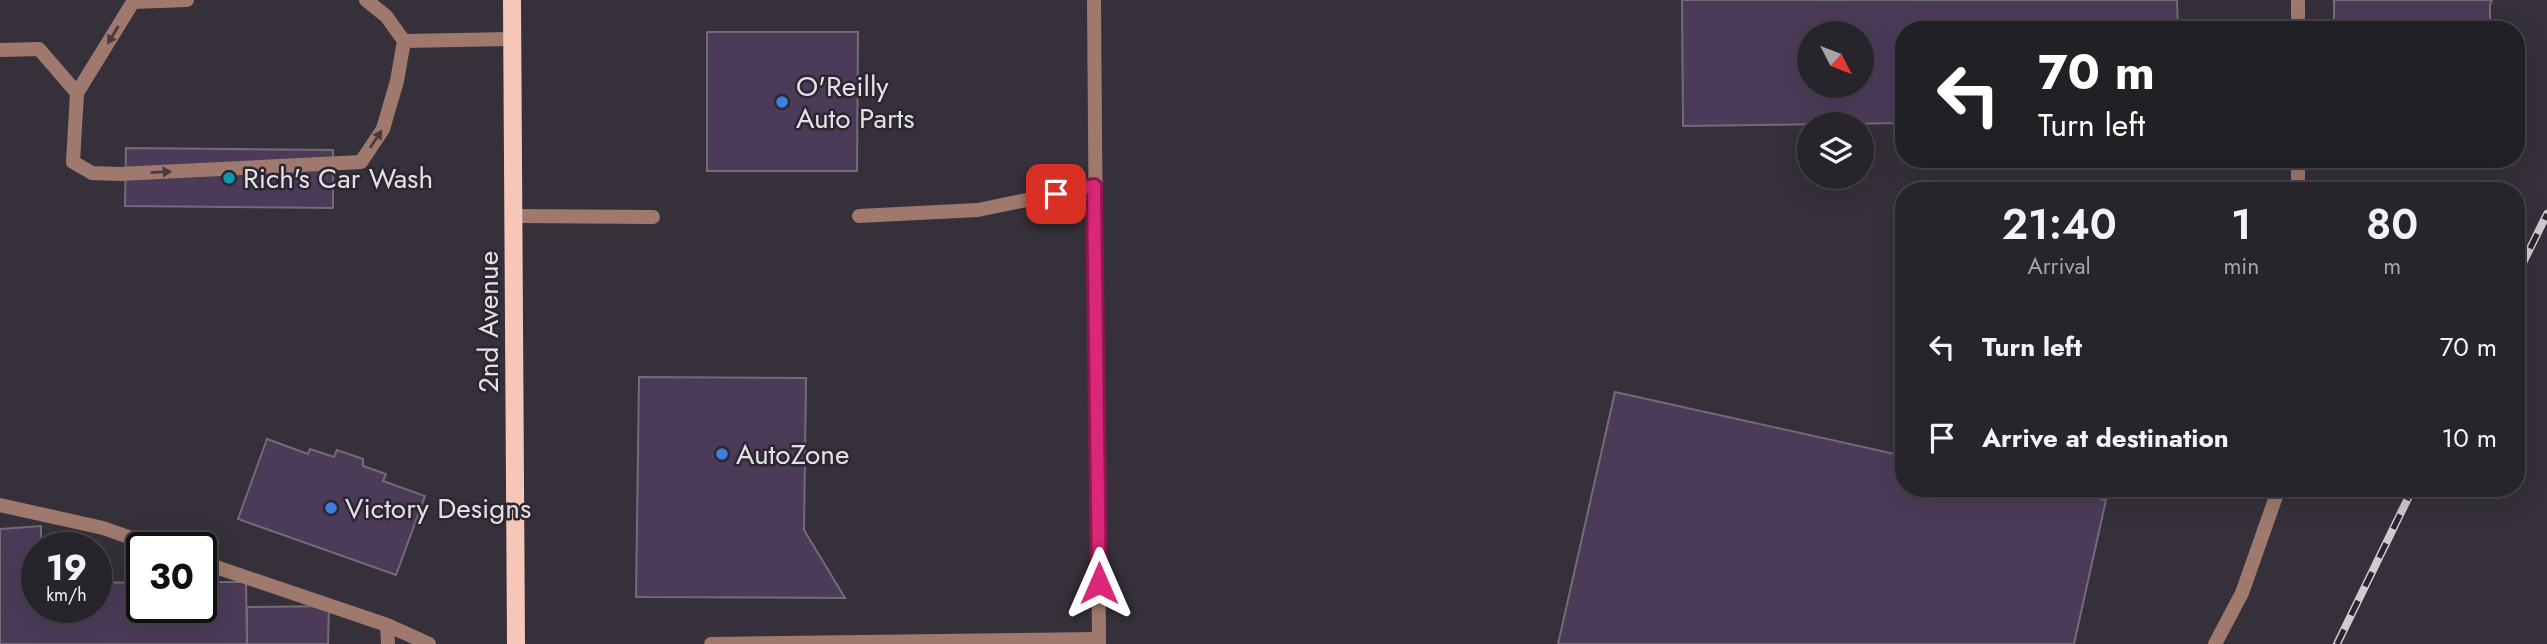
<!DOCTYPE html>
<html lang="en">
<head>
<meta charset="utf-8">
<style>
	body { margin:0; font-family:Jost,sans-serif; background:#302c33; color:#f1f3f6; height:100vh; display:flex; flex-direction:column; font-size:26px; white-space:nowrap }
	* { box-sizing:border-box; margin:0 }
	p { font-size:23px; color:#a5a4a9 }
	.icon { flex:none; width:38px; height:38px; fill:none; stroke:currentColor; stroke-width:2; stroke-linecap:round; stroke-linejoin:round }
	.map { position:relative; flex:1; overflow:hidden }
	.details { position:absolute; left:1895px; top:182px; width:630px; height:315px; display:flex; flex-direction:column; background:#28242b; border-radius:28px; box-shadow:0 7px 28px #0002,0 0 0 2px #444147 }
	.details>* { flex:none }
	.top-card { position:absolute; left:1895px; top:21px; width:630px; height:147px; border-radius:28px; box-shadow:0 7px 28px #0002,0 0 0 2px #444147; background:#202124; color:#fff; overflow:hidden }
	.needle { width:46px; rotate:132deg }
	.buttons { position:absolute; left:1797px; top:21px; display:grid; gap:14px }
	.buttons a { display:grid; place-items:center; width:77px; height:77px; border-radius:50%; background:#28242b; box-shadow:0 7px 28px #0002,0 0 0 2px #444147; font-size:35px }
	.speed { position:absolute; left:21px; top:532px; display:flex; gap:14px; font-size:35px; font-weight:700; text-align:center }
	.speed>* { display:grid; place-content:center; width:91px; height:91px; border-radius:50%; background:#28242b; box-shadow:0 7px 28px #0002,0 0 0 2px #444147; line-height:1 }
	.speed small { font-size:18px; font-weight:400 }
	.speed .limit { border:4px solid #111; border-radius:10px; background:#fff; color:#111 }
	.pin { position:absolute; display:grid; place-items:center; width:60px; height:60px; color:#fff; margin:-30px; border-radius:14px; box-shadow:0 4px 10px #0006 }
	.me { position:absolute; width:77px; margin:-38px; rotate:0deg; stroke-linejoin:round; filter:drop-shadow(0 0 5px #0008) }
	.turn { display:flex; align-items:center; gap:24px; height:147px; padding:0 28px; font-size:32px }
	.turn .icon { width:91px; height:91px; stroke-width:2.5 }
	.turn b { display:block; font-size:49px; line-height:60px }
	.eta { display:flex; justify-content:space-evenly; align-items:center; height:119px; text-align:center }
	.eta b { font-size:42px; font-weight:600; line-height:49px }
	ul { padding:0; list-style:none }
	li { display:flex; align-items:center; gap:21px; height:91px; padding:0 28px }
	li div { flex:1 }
	li b { display:block; font-size:26px }
	li em { font-style:normal }
	.map>svg:first-child { display:block }
</style>
</head>
<body>
<div class="map">
<svg width="2547" height="644" viewBox="0 0 2547 644">
	<rect width="100%" height="100%" fill="#353039"/>
	<!-- building -->
	<path fill="#4b3b59" stroke="#716c76" stroke-width="2" fill-rule="evenodd" d="M1682,0H2177L2178,30H1904V123L1683,126ZM1810,33H1862V86H1810Z
		M2334,0H2492L2490,5V30H2334Z
		M707,32H858L857,171H707Z
		M126,148L333,150V208L125,206Z
		M639,377L806,378L804,530L845,598L636,597Z
		M1615,392L1904,456V488H2051L2106,500L2074,644H1558Z
		M267,439L308,454L310,449L334,457L337,450L363,459V466L386,474L383,481L425,496L396,575L238,519Z
		M41,526V548H37V607H96V583L142,582V607H201V582H246L247,644H0V529Z
		M329,606L328,644H247V607Z"/>
	<g fill="none" stroke-linecap="round" stroke-linejoin="round">
		<!-- service -->
		<path stroke="#9f796d" stroke-width="14" d="M187,0L133,2L77,93L73,162L92,173L119,174L361,162L383,129L397,81L404,41L386,16L366,0
			M404,41L512,39
			M0,50L39,49L77,93
			M513,216L653,217
			M859,216L978,210L1094,186
			M0,505L103,528L160,548
			M201,562L387,625L429,644
			M387,625L388,644
			M711,644L1099,639"/>
		<!-- minor -->
		<path stroke="#9f796d" stroke-width="14" d="M1094,0L1099,644
			M2298,30V0
			M2298,191V159
			M2215,644L2242,593L2279,488"/>
		<!-- primary -->
		<path stroke="#f6c7b8" stroke-width="18" d="M512,0L516,644"/>
		<!-- rail casing -->
		<g stroke="#cfcbd1" stroke-width="8">
			<path id="rail" d="M2516,277L2547,214
				M2337,644L2413,488"/>
		</g>
		<!-- rail -->
		<use href="#rail" stroke="#2b262f" stroke-width="5" stroke-dasharray="16" stroke-linecap="butt"/>
	</g>
	<!-- one-way arrows -->
	<defs><path id="oneway-solid" d="M-6-.8H1V-3.2L6.5 0L1 3.2V.8H-6Z" transform="scale(1.75)"/></defs>
	<g fill="#483b3e">
		<use href="#oneway-solid" transform="translate(113 35) rotate(121)"/>
		<use href="#oneway-solid" transform="translate(376 139) rotate(-56)"/>
		<use href="#oneway-solid" transform="translate(161 172) rotate(-3)"/>
	</g>
	<g fill="none" stroke-linecap="round" stroke-linejoin="round">
		<!-- route casing -->
		<g stroke="#8e194d" stroke-width="18">
			<path id="route" d="M1056,194L1094,186L1099,583"/>
		</g>
		<!-- route -->
		<use href="#route" stroke="#db2777" stroke-width="12"/>
	</g>
	<!-- markers -->
	<g fill="#3f7fe0" stroke="#2b262f" stroke-width="2.5">
		<circle cx="782" cy="102" r="7"/>
		<circle cx="722" cy="454" r="7"/>
		<circle cx="331" cy="508" r="7"/>
	</g>
	<circle fill="#0f9aa8" stroke="#2b262f" stroke-width="2.5" cx="229" cy="178" r="7"/>
	<g text-anchor="middle" stroke-width="5" stroke-linejoin="round" paint-order="stroke">
		<!-- poi labels -->
		<g font-size="28" fill="#e4e1e6" stroke="#2b262f" text-anchor="start">
			<text x="796" y="96">O'Reilly<tspan x="796" dy="32">Auto Parts</tspan></text>
			<text x="243" y="188">Rich's Car Wash</text>
			<text x="736" y="464">AutoZone</text>
			<text x="345" y="518">Victory Designs</text>
		</g>
		<!-- street labels -->
		<g font-size="28" fill="#e4e1e6" stroke="#2b262f">
			<text transform="translate(488 322) rotate(-90)" y="10">2nd Avenue</text>
		</g>
	</g>
</svg>
<div class="buttons">
<a><svg class="needle" viewBox="-14 -14 28 28"><path d="M0-13l5 13h-10z" fill="#e53935"/><path d="M0 13l5-13h-10z" fill="#a5a4a9"/></svg></a>
<a><svg class="icon" aria-label="layers" viewBox="0 0 24 24"><path d="M12 4l9 5-9 5-9-5zM3 14l9 5 9-5"/></svg></a>
</div>
<div class="speed"><div>19<small>km/h</small></div><div class="limit">30</div></div>
<div class="pin" style="left:1056px;top:194px;background:#d93025"><svg class="icon" aria-label="arrive" viewBox="0 0 24 24"><path d="M6 21V4h12l-3 4 3 4H6"/></svg></div>
<svg class="me" style="left:1099px;top:583px" viewBox="-20 -20 40 40"><path d="M0-17L14 15 0 8-14 15z" fill="#db2777" stroke="#fff" stroke-width="4"/></svg>
<div class="top-card">
<div class="turn"><svg class="icon" aria-label="left" viewBox="0 0 24 24"><path d="M17 20v-9H6M10 6l-5 5 5 5"/></svg><div><b>70 m</b>Turn left</div></div>
</div>
<section class="details">
<div class="eta">
<div><b>21:40</b><p>Arrival</p></div>
<div><b>1</b><p>min</p></div>
<div><b>80</b><p>m</p></div>
</div>
<ul>
<li><svg class="icon" aria-label="left" viewBox="0 0 24 24"><path d="M17 20v-9H6M10 6l-5 5 5 5"/></svg><div><b>Turn left</b></div><em>70 m</em></li>
<li><svg class="icon" aria-label="arrive" viewBox="0 0 24 24"><path d="M6 21V4h12l-3 4 3 4H6"/></svg><div><b>Arrive at destination</b></div><em>10 m</em></li>
</ul>
</section>
</div>
</body>
</html>
